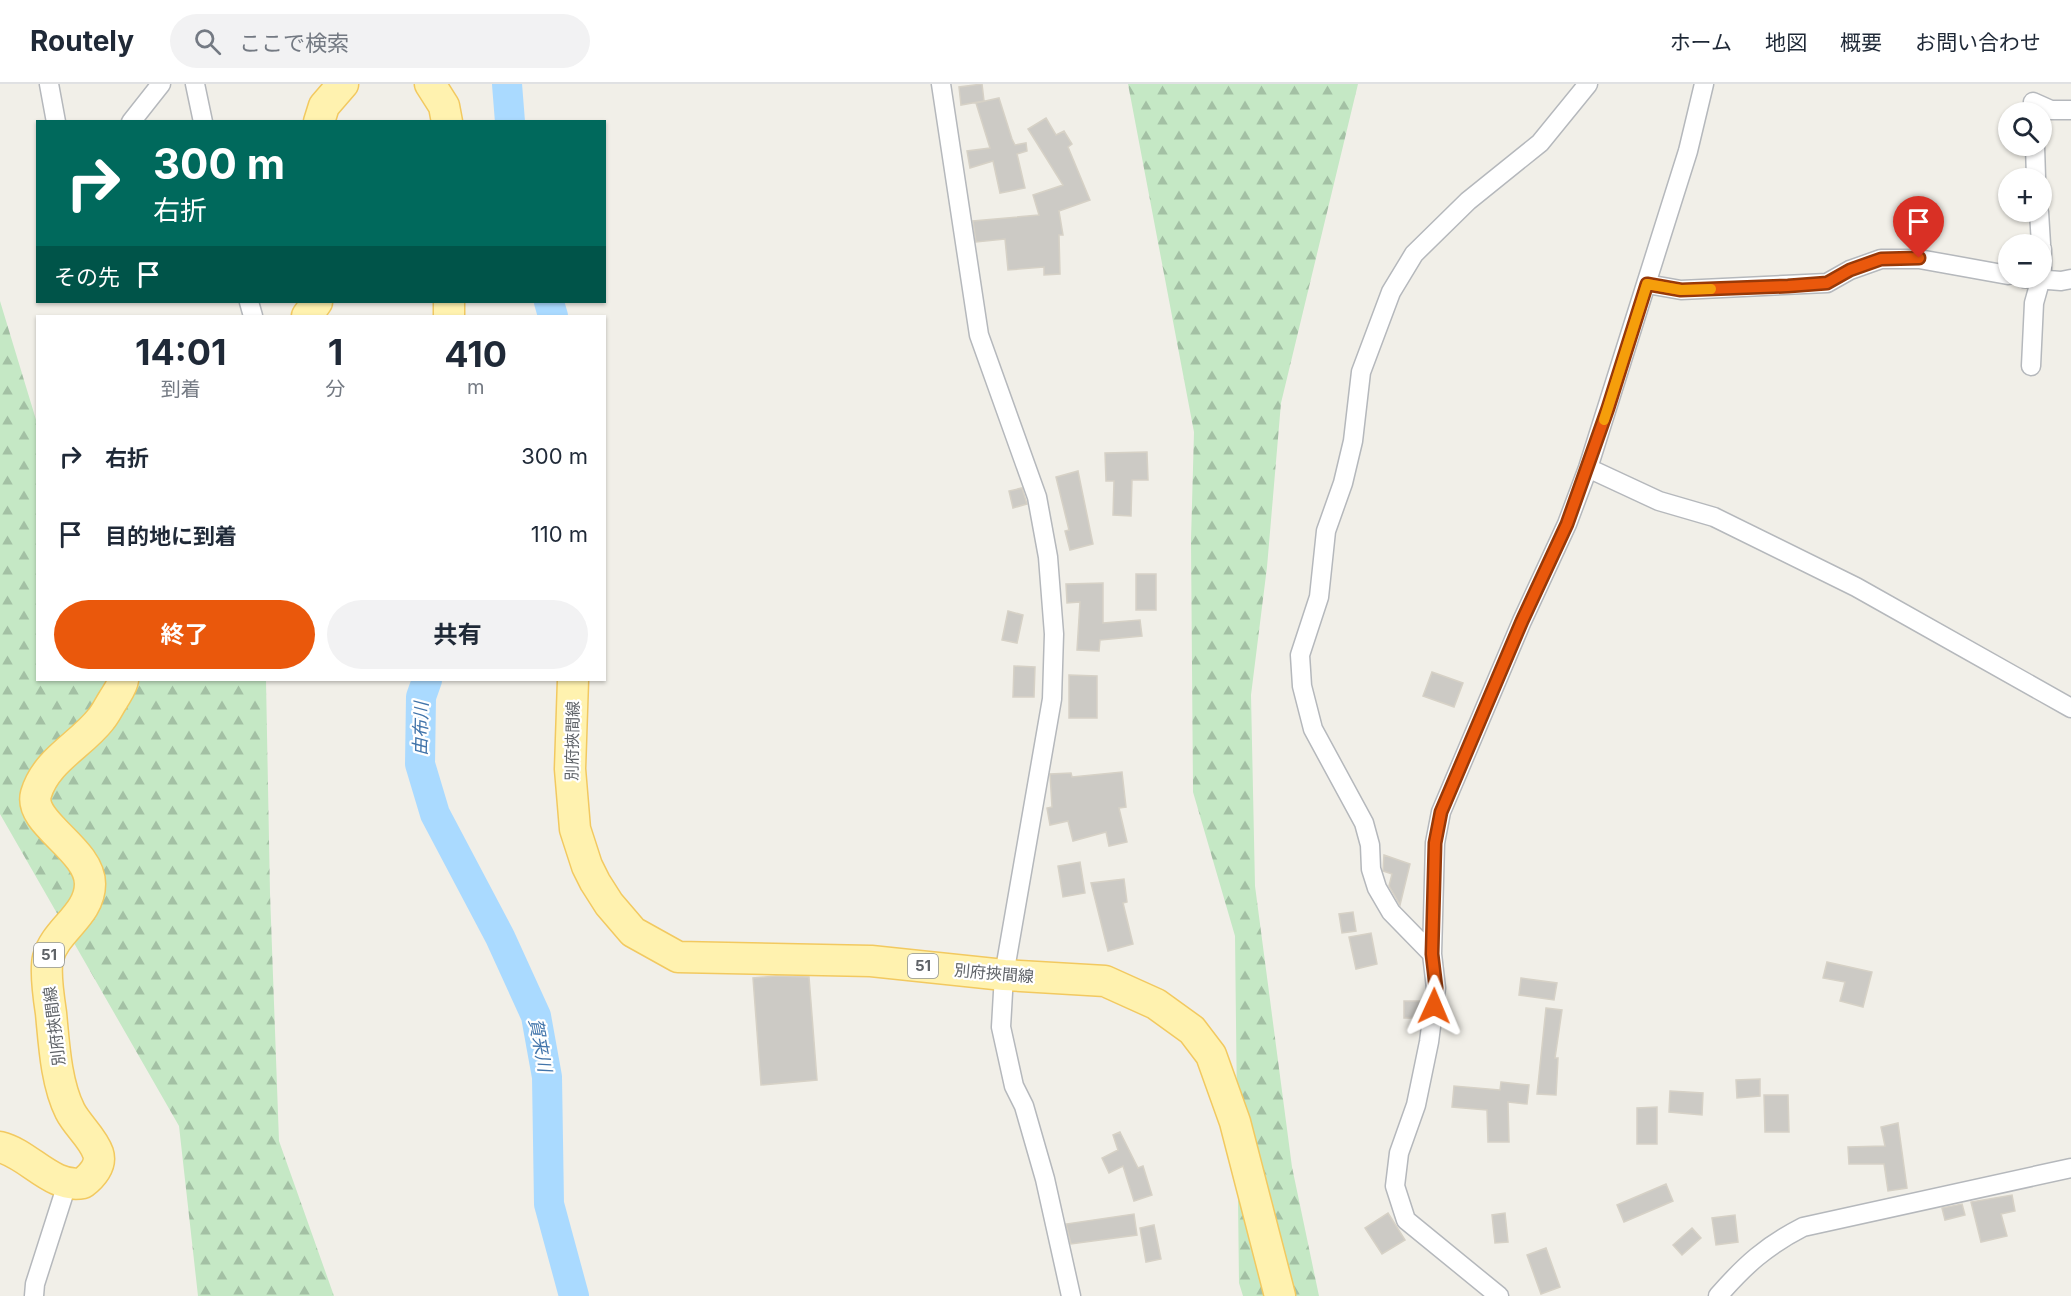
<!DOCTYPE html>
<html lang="ja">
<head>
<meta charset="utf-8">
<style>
	body { margin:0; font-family:Inter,"Noto Sans JP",sans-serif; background:#f2f2f3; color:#1f2937; height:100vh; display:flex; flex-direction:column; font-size:22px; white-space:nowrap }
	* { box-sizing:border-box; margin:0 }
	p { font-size:20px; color:#747a83 }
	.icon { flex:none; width:33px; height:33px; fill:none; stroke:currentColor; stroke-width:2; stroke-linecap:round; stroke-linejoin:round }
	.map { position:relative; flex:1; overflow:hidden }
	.sheet { position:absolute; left:36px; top:231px; width:570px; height:366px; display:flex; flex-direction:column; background:#fff; border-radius:0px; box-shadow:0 2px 4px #0004 }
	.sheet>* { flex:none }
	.top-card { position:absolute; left:36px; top:36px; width:570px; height:183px; border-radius:0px; box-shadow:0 2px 4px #0004; background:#00695c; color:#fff; overflow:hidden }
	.controls { position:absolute; left:1998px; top:18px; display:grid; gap:12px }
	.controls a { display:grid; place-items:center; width:54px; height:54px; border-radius:50%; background:#fff; box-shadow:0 2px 4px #0004; font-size:30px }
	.pin { position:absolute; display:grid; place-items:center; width:51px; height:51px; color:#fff; margin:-62px -26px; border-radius:50% 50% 50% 0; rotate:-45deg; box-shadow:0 0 6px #0007 }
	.pin .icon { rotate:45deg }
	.me { position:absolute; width:66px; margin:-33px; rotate:1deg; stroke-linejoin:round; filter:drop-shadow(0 0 4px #0008) }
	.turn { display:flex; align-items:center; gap:21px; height:126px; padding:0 18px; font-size:27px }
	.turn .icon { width:78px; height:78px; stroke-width:2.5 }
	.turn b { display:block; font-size:42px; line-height:51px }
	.then { display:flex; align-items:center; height:57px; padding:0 18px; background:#0003; gap:12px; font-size:22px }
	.eta { display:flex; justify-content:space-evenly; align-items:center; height:102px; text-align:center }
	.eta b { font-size:36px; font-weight:700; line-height:42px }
	.action { display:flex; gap:12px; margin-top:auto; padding:12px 18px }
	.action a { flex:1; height:69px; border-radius:36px; background:#ea580c; color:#fff; font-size:24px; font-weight:700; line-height:69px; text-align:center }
	.action a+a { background:#f2f2f3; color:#1f2937 }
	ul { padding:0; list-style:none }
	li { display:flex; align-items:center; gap:18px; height:78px; padding:0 18px }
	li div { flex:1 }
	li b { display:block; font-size:22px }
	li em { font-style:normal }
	header { display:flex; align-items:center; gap:36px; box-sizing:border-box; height:84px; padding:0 30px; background:#fff; border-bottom:2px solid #e0e1e3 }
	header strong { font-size:28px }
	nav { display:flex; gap:33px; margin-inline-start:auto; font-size:21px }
	.search { width:420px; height:54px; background:#f2f2f3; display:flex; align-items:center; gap:15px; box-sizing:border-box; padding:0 21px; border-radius:33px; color:#747a83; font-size:22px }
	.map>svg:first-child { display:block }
</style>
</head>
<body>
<header>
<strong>Routely</strong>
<div class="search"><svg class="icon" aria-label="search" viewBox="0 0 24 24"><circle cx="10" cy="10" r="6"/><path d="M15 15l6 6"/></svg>ここで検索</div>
<nav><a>ホーム</a><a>地図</a><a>概要</a><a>お問い合わせ</a></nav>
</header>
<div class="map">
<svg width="2071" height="1212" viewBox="0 0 2071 1212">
	<defs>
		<pattern id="forest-firs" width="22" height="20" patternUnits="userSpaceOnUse" patternTransform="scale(1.5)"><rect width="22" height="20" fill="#c5e8c5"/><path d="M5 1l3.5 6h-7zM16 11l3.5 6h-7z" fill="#a3c0a4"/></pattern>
	</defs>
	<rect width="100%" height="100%" fill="#f1efe8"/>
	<!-- forest -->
	<path fill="url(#forest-firs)" d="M1128,0H1358L1281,319L1267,483L1251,611L1255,802L1292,1083L1319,1212H1243L1239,1199L1235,852L1193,708L1191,456L1194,348Z
		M0,217L37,339L38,596H266L270,809L279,1057L334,1212H198L179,1042L0,730Z"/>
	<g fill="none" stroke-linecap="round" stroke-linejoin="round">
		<!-- river -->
		<path stroke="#aadaff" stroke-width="30" d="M507,0L510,38
			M549,218L553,232
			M427,596L421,613L420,680L435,730L500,853L536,932L547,993L549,1120L574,1212"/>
	</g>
	<!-- building -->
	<path fill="#cccac5" stroke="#d6d1c6" stroke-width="1.5" d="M982,0L984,17L961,21L959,3Z
		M999,14L1012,55L1015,61L1026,59L1027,67L1017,70L1025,104L1000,109L993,77L970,84L967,67L990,64L976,19Z
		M1046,34L1056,51L1064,47L1072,60L1068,63L1090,116L1059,127L1063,151H1059L1060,190L1044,191V183L1008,186L1005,155L976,158L973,137L1039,131L1033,111L1063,101L1028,45Z
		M1147,368L1148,396H1132L1131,432L1113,431L1114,397H1106L1105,369Z
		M1078,387L1093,460L1070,466L1065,447L1069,446L1056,393Z
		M1022,404L1027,420L1013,424L1009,407Z
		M1136,490H1156V526H1136Z
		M1103,499V539L1140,536L1142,552L1100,556L1099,567L1077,566L1080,518L1067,519L1066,500Z
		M1008,527L1023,531L1017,559L1002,556Z
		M1014,582L1035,583L1034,613H1013Z
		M1432,588L1463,599L1454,623L1423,612Z
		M1069,591L1097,592V634H1069Z
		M1122,688L1126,723L1119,724L1127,758L1109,762L1106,748L1073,757L1068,737L1050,741L1047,724L1052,723L1050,690L1071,689L1072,693Z
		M1384,771L1410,780L1400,821L1389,802L1392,790L1383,787Z
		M1080,778L1085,809L1063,813L1058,782Z
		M1124,795L1127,818L1123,819L1133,860L1108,867L1091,799Z
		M1353,828L1356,847L1342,849L1339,830Z
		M1371,849L1377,880L1356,885L1349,853Z
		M1827,878L1872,888L1863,923L1840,917L1845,898L1823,894Z
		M776,892L809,893L817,996L761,1001L753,894Z
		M1521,894L1557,899L1554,916L1519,911Z
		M1404,917H1420V934H1404Z
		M1546,924L1562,926L1555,974H1558L1556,1011L1537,1010Z
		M1760,995V1012L1737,1014L1736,996Z
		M1501,998L1529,1001L1527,1020L1508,1018L1509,1058H1488L1487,1026L1452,1023L1454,1002L1500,1006Z
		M1670,1007L1703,1009L1702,1031L1669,1028Z
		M1764,1011H1788L1789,1048H1765Z
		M1657,1023V1060H1637V1024Z
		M1898,1039L1907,1104L1888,1107L1884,1080H1849L1848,1063L1885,1062L1881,1043Z
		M1120,1048L1138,1084L1143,1082L1152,1111L1134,1117L1123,1082L1109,1089L1102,1074L1118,1066L1113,1051Z
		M1666,1100L1673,1117L1624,1138L1617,1121Z
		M2012,1111L2015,1127L2001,1130L2007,1152L1981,1158L1971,1118Z
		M1962,1120L1965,1131L1945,1136L1942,1124Z
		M1388,1129L1405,1156L1382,1170L1365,1144Z
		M1505,1129L1508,1158L1495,1159L1492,1131Z
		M1134,1130L1137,1151L1071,1160L1066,1140Z
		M1735,1131L1738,1158L1716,1161L1712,1134Z
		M1154,1141L1161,1175L1146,1178L1140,1144Z
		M1692,1144L1701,1154L1682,1171L1673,1161Z
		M1546,1164L1560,1203L1541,1210L1527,1171Z"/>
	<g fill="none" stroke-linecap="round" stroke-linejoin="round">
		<!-- street casing -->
		<g stroke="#b5b8bc" stroke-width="21">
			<path id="street" d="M49,0L56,38
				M195,0L203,38
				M941,0L979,251L1037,413L1048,473L1054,550L1052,615L1004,891L1001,943L1014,1002L1024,1022L1045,1095L1071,1212
				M2033,18L2051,26H2071
				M131,38L161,0
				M2035,62L2036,94
				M2039,128L2041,160
				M2042,165V186
				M2023,194L2061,197L2071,195
				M1647,200L1681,206L1827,199L1850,186L1881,175H1919L2008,191
				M249,218L253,232
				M2031,282L2034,219L2041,194
				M1588,384L1659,417L1714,433L1856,503L2071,624
				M1432,870L1391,828L1377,804L1371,785L1370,761L1364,739L1313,645L1302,602L1300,571L1319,513L1326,447L1343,399L1353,357L1361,288L1391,208L1414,170L1468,117L1540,59L1588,0
				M34,1212L35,1200L67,1100
				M1499,1212L1406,1136L1395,1102L1399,1069L1416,1021L1429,958L1436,904L1432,870L1435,759L1441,728L1522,537L1567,440L1588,384L1688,67L1704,0
				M1718,1212C1745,1181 1766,1162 1803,1143L2071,1084"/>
		</g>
		<!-- primary casing -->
		<g stroke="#f2c960" stroke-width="33">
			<path id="primary" d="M430,0L444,22L447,38
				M319,38L324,22L343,0
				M307,232L317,218
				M449,232V218
				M573,596L570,685L575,745L587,782L595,798L609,820L633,848L678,873L871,877L1004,891L1105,897L1156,920L1192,946L1211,971L1235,1038L1280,1212
				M0,1063C29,1070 52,1105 83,1099C92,1092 102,1081 98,1069C93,1054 77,1041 70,1027C56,999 54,960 51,929C49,916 45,886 48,874C55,846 90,831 90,800C90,765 28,739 36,710C46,676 81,661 101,635C106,629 109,622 113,616C117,609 122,603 123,596"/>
		</g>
		<!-- street -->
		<use href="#street" stroke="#fff" stroke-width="18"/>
		<!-- primary -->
		<use href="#primary" stroke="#fff2af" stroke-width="30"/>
	</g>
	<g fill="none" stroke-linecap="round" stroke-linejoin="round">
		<!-- route casing -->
		<g stroke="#983908" stroke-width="15">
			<path id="route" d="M1434,922L1436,904L1432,870L1435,759L1441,728L1522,537L1567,440L1608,324L1647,200L1681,206L1788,202L1827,199L1850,186L1881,175L1919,174"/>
		</g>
		<!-- route -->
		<use href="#route" stroke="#ea580c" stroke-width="10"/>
		<!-- slow -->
		<path stroke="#f59e0b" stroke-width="10" d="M1604,336L1647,200L1681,206L1711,205"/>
	</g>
	<g text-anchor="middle" stroke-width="4.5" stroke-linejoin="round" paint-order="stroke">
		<!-- shield labels -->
		<g fill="#fff" stroke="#8f9295" stroke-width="1.5">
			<rect x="34" y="859" width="30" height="24" rx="4.5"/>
			<rect x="908" y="870" width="30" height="24" rx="4.5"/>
		</g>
		<g font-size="15" font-weight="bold" fill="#5f6368">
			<text x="49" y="876">51</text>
			<text x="923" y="887">51</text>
		</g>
		<!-- street labels -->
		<g font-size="16" fill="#5f6368" stroke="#fff">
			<text transform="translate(572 657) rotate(-89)" y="6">別府挾間線</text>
			<text transform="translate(994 889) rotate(5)" y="6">別府挾間線</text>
			<text transform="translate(54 942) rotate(-97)" y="6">別府挾間線</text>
		</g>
		<!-- water labels -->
		<g font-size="18" font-style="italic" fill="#4174aa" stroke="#fff">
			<text transform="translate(421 645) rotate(-89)" y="6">由布川</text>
			<text transform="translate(540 961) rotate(79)" y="6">賀来川</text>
		</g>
	</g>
</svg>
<div class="controls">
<a><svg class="icon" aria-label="search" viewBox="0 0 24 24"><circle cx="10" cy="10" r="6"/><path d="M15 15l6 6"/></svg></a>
<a>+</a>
<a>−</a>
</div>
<div class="pin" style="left:1919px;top:174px;background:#d93025"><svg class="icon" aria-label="arrive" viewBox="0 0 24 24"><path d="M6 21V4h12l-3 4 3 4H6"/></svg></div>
<svg class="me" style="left:1434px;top:922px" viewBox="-20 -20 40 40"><path d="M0-17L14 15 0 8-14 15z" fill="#ea580c" stroke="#fff" stroke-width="4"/></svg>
<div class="top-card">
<div class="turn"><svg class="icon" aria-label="right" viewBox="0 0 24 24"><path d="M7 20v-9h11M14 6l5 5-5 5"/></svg><div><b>300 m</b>右折</div></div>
<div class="then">その先<svg class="icon" aria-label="arrive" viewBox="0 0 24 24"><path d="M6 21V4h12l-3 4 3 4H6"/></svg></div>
</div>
<section class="sheet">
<div class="eta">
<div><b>14:01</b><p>到着</p></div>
<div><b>1</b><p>分</p></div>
<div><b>410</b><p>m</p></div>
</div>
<ul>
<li><svg class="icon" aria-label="right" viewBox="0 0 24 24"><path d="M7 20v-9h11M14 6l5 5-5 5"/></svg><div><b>右折</b></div><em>300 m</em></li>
<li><svg class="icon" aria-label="arrive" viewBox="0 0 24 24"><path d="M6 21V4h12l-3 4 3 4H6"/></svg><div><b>目的地に到着</b></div><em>110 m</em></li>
</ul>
<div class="action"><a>終了</a><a>共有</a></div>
</section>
</div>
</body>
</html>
